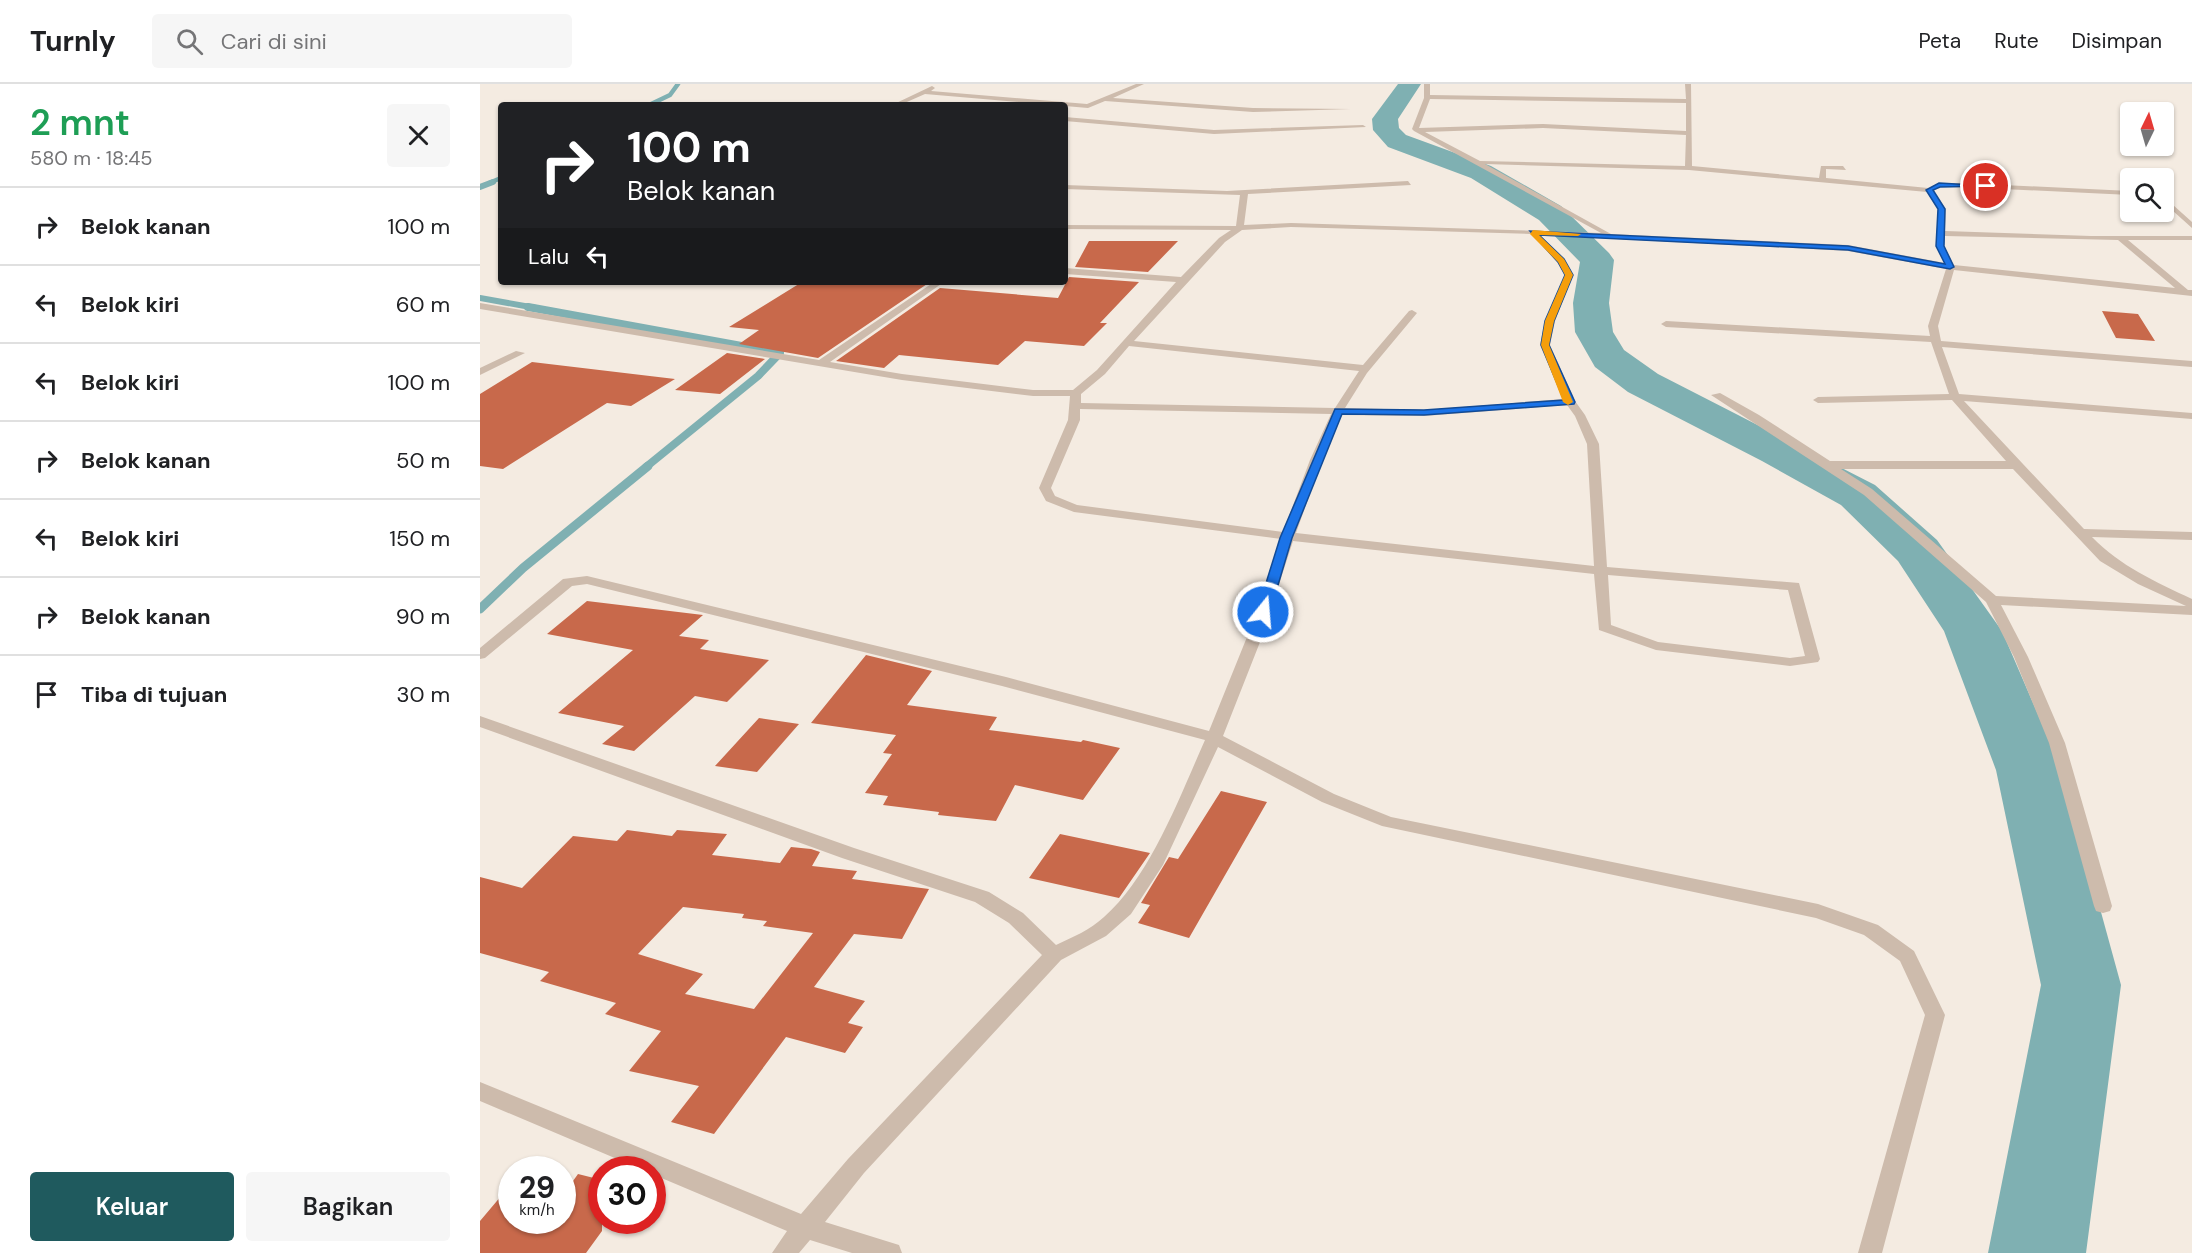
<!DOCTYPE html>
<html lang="id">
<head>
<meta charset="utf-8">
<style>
	body { margin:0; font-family:"DM Sans",sans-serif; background:#f6f6f6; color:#202124; height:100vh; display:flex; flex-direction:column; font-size:22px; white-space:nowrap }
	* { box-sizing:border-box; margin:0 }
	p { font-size:20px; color:#757577 }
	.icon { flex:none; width:33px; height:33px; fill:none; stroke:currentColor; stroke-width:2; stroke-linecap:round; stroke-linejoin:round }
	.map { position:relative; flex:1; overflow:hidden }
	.drawer { display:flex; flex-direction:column; background:#fff; width:480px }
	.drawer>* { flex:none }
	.guide { position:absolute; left:18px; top:18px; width:570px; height:183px; border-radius:6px; box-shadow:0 2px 4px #0004; background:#202124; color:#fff; overflow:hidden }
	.needle { width:39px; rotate:5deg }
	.controls { position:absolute; left:1640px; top:18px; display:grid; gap:12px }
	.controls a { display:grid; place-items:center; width:54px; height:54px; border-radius:6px; background:#fff; box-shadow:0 2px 4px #0004; font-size:30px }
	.speed { position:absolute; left:18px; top:1072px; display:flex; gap:12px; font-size:30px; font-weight:700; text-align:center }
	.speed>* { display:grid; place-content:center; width:78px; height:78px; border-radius:50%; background:#fff; box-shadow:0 2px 4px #0004; line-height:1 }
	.speed small { font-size:15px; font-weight:400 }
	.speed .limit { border:9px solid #d22; background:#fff; color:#111 }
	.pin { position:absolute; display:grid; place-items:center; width:51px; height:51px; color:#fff; margin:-26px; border:3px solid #fff; border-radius:50%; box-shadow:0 2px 6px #0007 }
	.me { position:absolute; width:66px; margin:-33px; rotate:17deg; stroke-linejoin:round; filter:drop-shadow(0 0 4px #0008) }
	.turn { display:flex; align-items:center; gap:21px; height:126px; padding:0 30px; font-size:27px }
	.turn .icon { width:78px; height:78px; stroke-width:2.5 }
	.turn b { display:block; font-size:42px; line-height:51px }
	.then { display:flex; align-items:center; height:57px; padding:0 30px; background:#0003; gap:12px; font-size:22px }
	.round { display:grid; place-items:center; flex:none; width:63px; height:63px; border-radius:6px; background:#f6f6f6 }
	.head { display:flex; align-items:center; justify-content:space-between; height:102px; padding:0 30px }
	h1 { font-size:36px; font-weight:600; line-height:45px; color:#1e9e55 }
	.primary-button { display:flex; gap:12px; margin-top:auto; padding:12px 30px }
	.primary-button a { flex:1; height:69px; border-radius:6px; background:#1f5a5e; color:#fff; font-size:24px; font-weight:600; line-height:69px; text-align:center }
	.primary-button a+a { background:#f6f6f6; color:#202124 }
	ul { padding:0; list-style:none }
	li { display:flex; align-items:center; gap:18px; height:78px; padding:0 30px; border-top:2px solid #e0e0e0 }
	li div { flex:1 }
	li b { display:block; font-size:22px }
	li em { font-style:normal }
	header { display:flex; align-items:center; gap:36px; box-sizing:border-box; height:84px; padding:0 30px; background:#fff; border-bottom:2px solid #e0e0e0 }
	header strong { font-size:28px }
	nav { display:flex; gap:33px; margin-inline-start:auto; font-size:21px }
	.search { width:420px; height:54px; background:#f6f6f6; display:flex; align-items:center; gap:15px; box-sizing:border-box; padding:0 21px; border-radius:6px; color:#757577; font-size:22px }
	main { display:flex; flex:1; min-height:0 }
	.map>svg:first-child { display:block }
</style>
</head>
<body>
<header>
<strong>Turnly</strong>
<div class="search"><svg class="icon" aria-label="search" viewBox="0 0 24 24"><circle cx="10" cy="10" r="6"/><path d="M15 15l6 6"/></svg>Cari di sini</div>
<nav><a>Peta</a><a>Rute</a><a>Disimpan</a></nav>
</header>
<main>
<section class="drawer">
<div class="head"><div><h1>2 mnt</h1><p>580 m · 18:45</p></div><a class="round"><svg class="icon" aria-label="close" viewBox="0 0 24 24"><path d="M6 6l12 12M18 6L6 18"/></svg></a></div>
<ul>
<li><svg class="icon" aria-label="right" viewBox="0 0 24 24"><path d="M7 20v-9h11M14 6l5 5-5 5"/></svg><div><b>Belok kanan</b></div><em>100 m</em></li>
<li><svg class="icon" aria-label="left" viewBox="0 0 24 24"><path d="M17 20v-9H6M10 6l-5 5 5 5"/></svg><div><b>Belok kiri</b></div><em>60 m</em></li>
<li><svg class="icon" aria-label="left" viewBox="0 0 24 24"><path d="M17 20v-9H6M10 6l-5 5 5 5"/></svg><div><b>Belok kiri</b></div><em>100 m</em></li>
<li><svg class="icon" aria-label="right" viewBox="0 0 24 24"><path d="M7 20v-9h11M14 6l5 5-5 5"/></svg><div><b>Belok kanan</b></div><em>50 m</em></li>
<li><svg class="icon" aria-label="left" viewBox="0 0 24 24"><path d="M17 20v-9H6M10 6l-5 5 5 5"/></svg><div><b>Belok kiri</b></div><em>150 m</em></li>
<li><svg class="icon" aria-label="right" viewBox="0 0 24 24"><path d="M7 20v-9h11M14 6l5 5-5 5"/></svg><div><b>Belok kanan</b></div><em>90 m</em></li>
<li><svg class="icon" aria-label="arrive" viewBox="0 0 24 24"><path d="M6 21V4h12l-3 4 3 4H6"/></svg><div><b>Tiba di tujuan</b></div><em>30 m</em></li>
</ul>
<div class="primary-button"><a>Keluar</a><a>Bagikan</a></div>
</section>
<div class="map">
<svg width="1712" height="1169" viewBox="0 0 1712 1169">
	<rect width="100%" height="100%" fill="#f4ebe1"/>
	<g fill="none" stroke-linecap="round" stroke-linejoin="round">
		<!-- stream-far3 -->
		<path stroke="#7fb0b2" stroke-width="4.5" d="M169,21L190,11L198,0
			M9,99L21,94"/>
		<!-- stream-far2 -->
		<path stroke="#7fb0b2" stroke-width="6" d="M0,103L13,98
			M0,214L56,224"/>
		<!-- stream-far1 -->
		<path stroke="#7fb0b2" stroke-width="8" d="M48,223L300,269L278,292L166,383"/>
		<!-- stream -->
		<path stroke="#7fb0b2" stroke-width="9" d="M0,525L43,484L168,382"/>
		<!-- river -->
		<path fill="#7fb0b2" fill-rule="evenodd" d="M918,0H941L918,35L919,44L926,51L1011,82L1081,122L1129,169L1134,176L1129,219L1133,248L1144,266L1178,290L1395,401L1457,456L1522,547L1582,686L1641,901L1606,1169H1508L1561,901L1516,686L1464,547L1418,477L1361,421L1282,377L1148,308L1115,283L1095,248L1093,219L1100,178L1059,136L991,94L908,63L893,46L892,35Z"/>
	</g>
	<!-- building -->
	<path fill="#c8694b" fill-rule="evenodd" d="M609,157H698L668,188L595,183Z
		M589,193L659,198L620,239H627L604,262L545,257L518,281L419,271L404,284L356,277L460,204L578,214Z
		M322,198H450L338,274L259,260L279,246L249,243Z
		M1622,227L1658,230L1675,257L1636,254Z
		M247,269L285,275L240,310L195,306Z
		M52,278L195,295L151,322L127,319L23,385L0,382V310Z
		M107,517L223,531L199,552L229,556L220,565L289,576L247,618L215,612L154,667L122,660L144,642L78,629L153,566L67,550Z
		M386,571L452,587L427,621L517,633L509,646L601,658L603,656L640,664L603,716L535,701L516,737L458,731L459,728L403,721L408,712L385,709L412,670L403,669L416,651L331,639Z
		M279,634L319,640L277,688L235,682Z
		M741,707L787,718L709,854L658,839L670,821L661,819L689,773L698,775Z
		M147,746L192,752L197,746L247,750L232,771L300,779L311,763L331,765L340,768L332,782L377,787L372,795L449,805L422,855L374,850L334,903L385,917L368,939L383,943L365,969L306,953L234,1050L191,1038L219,1002L149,987L181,947L125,930L136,919L60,897L69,888L0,869V793L42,804L93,752L137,757ZM203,823L264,830L262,834L287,837L283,842L333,849L274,925L205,910L223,890L158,870Z
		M580,750L670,769L639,814L549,794Z
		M98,1090L122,1096V1147L106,1169H0V1137L32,1099V1137H82V1095L93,1097Z"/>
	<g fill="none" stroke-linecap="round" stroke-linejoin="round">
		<!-- street -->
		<path fill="#cdbbac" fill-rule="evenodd" d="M656,0H664L633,14L773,24L871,25L773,28L625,17L608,24L445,10L420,21H412L452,2L455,4L451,7L607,20Z
			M944,0H950V11L1206,15L1205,0H1211L1212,82L1339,94L1341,82H1363L1366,86L1346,85V94L1448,104L1459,99H1481L1650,107V111L1481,103H1460L1453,107L1466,125L1465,147L1611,152H1712V156H1648L1708,206H1712V212L1474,186L1458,242L1461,257L1712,277V283L1462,263L1479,310L1712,329V335L1484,317L1604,445L1712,448V456L1612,453C1640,482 1676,498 1712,515V531L1521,521L1548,573L1585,659L1632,822L1630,827L1623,829L1616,827L1614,822L1569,659L1534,573L1506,518L1384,411L1231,311L1240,309L1279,331L1350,377H1526L1472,316L1338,319L1333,316L1338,313L1469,310L1451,258L1186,243L1181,240L1186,237L1450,252L1448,242L1466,185L1368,167L1060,151L1084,175L1093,191L1075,237L1070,261L1095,317L1105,331L1119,360L1127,483L1319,499L1340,575L1338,578L1310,582L1176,566L1119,546L1114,490L813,457L782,553L743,652L854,710L911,733L1338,820L1398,841L1434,867L1465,931L1402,1169H1378L1445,931L1420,877L1384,851L1336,834L902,742L842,718L738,663L683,781L651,830L626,852L581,876L384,1089L345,1138L419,1161L422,1169H372L330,1156L319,1169H292L307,1147L172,1090V1086H163L0,1017V998L321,1130L368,1075L562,871L529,839L495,818L362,774L0,643V632L374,764L509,808L543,829L576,861C593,853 610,846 624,833C670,793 700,712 725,656L522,602L107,500L92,502L5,574L0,575V564L83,495L107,492L526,593L729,647L767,553L801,455L594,428L566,417L559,404L588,336L590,312H553L422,296L0,225V219L339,276L454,198H464L350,278L422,290L553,306H593L617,286L696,198L585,190V184L701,193L739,154L751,146L585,145V141L756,142L760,111L585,105V101L747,107L928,97L931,101L768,110L764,141L811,139L1121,149L934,47L932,45L944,14ZM950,15L1206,19V47L1063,40L939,44ZM1063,44L1206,51L1205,82L1000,77L945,48ZM1005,80L1209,86L1447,108L1458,125L1456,162L1465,179L1368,161L1131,150ZM811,143L1051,150L1077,178L1085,191L1065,237L1060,261L1083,315L944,326L865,324L887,289L937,229L932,226L929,227L883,281L654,257L745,158L762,146ZM1465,152L1638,156L1695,204L1474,181L1464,162ZM649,262L879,287L855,324L601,319V310L625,290ZM1087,321L1095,332L1107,360L1114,482L816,449L842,376L862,331L944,332ZM600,325L851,330L830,376L803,448L597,421L575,412L571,404L600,336ZM1361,385H1533L1620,477L1658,500L1706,522L1516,512L1392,405ZM1128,491L1308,506L1325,572L1310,574L1178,558L1131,541Z
			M585,33L734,46L883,41L886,43L734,50L585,37Z
			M1683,112L1712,138V144L1683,118Z
			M36,267L45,269L0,291V284Z"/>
	</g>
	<!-- route -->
	<path fill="#1a73e8" stroke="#114b97" stroke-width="1.5" d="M1459,99L1509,102L1460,103L1453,106L1465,125L1464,162L1474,183L1470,185L1368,166L1059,151L1084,175L1093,191L1074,237L1069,261L1095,318L1094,320L944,331L862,330L812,454L790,528L783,532L777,528L800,454L855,325L944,326L1084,316L1061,261L1065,237L1085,191L1078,178L1050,147L1368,162L1465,180L1456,162L1458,125L1446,106Z"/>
	<!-- slow -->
	<path fill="#f59e0b" d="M1053,146L1101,150L1098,152L1059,151L1084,175L1093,191L1074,237L1069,261L1093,318L1088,321L1083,318L1061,261L1065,237L1085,191L1078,178L1050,150Z"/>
</svg>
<div class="controls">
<a><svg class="needle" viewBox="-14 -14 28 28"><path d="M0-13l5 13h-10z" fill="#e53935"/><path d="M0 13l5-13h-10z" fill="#757577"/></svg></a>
<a><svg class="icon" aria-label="search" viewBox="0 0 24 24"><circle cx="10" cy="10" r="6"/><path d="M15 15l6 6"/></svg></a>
</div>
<div class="speed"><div>29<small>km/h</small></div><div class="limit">30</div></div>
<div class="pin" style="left:1506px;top:102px;background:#d93025"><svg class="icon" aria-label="arrive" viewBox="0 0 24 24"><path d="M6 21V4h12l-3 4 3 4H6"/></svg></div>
<svg class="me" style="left:783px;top:528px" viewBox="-20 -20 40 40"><circle r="17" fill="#1a73e8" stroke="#fff" stroke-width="3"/><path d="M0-11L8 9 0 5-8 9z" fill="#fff"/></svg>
<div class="guide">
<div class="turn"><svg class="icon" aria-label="right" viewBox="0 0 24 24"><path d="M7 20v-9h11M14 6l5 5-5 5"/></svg><div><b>100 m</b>Belok kanan</div></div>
<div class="then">Lalu<svg class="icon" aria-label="left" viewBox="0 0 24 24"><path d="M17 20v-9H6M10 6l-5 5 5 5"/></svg></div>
</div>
</div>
</main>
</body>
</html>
